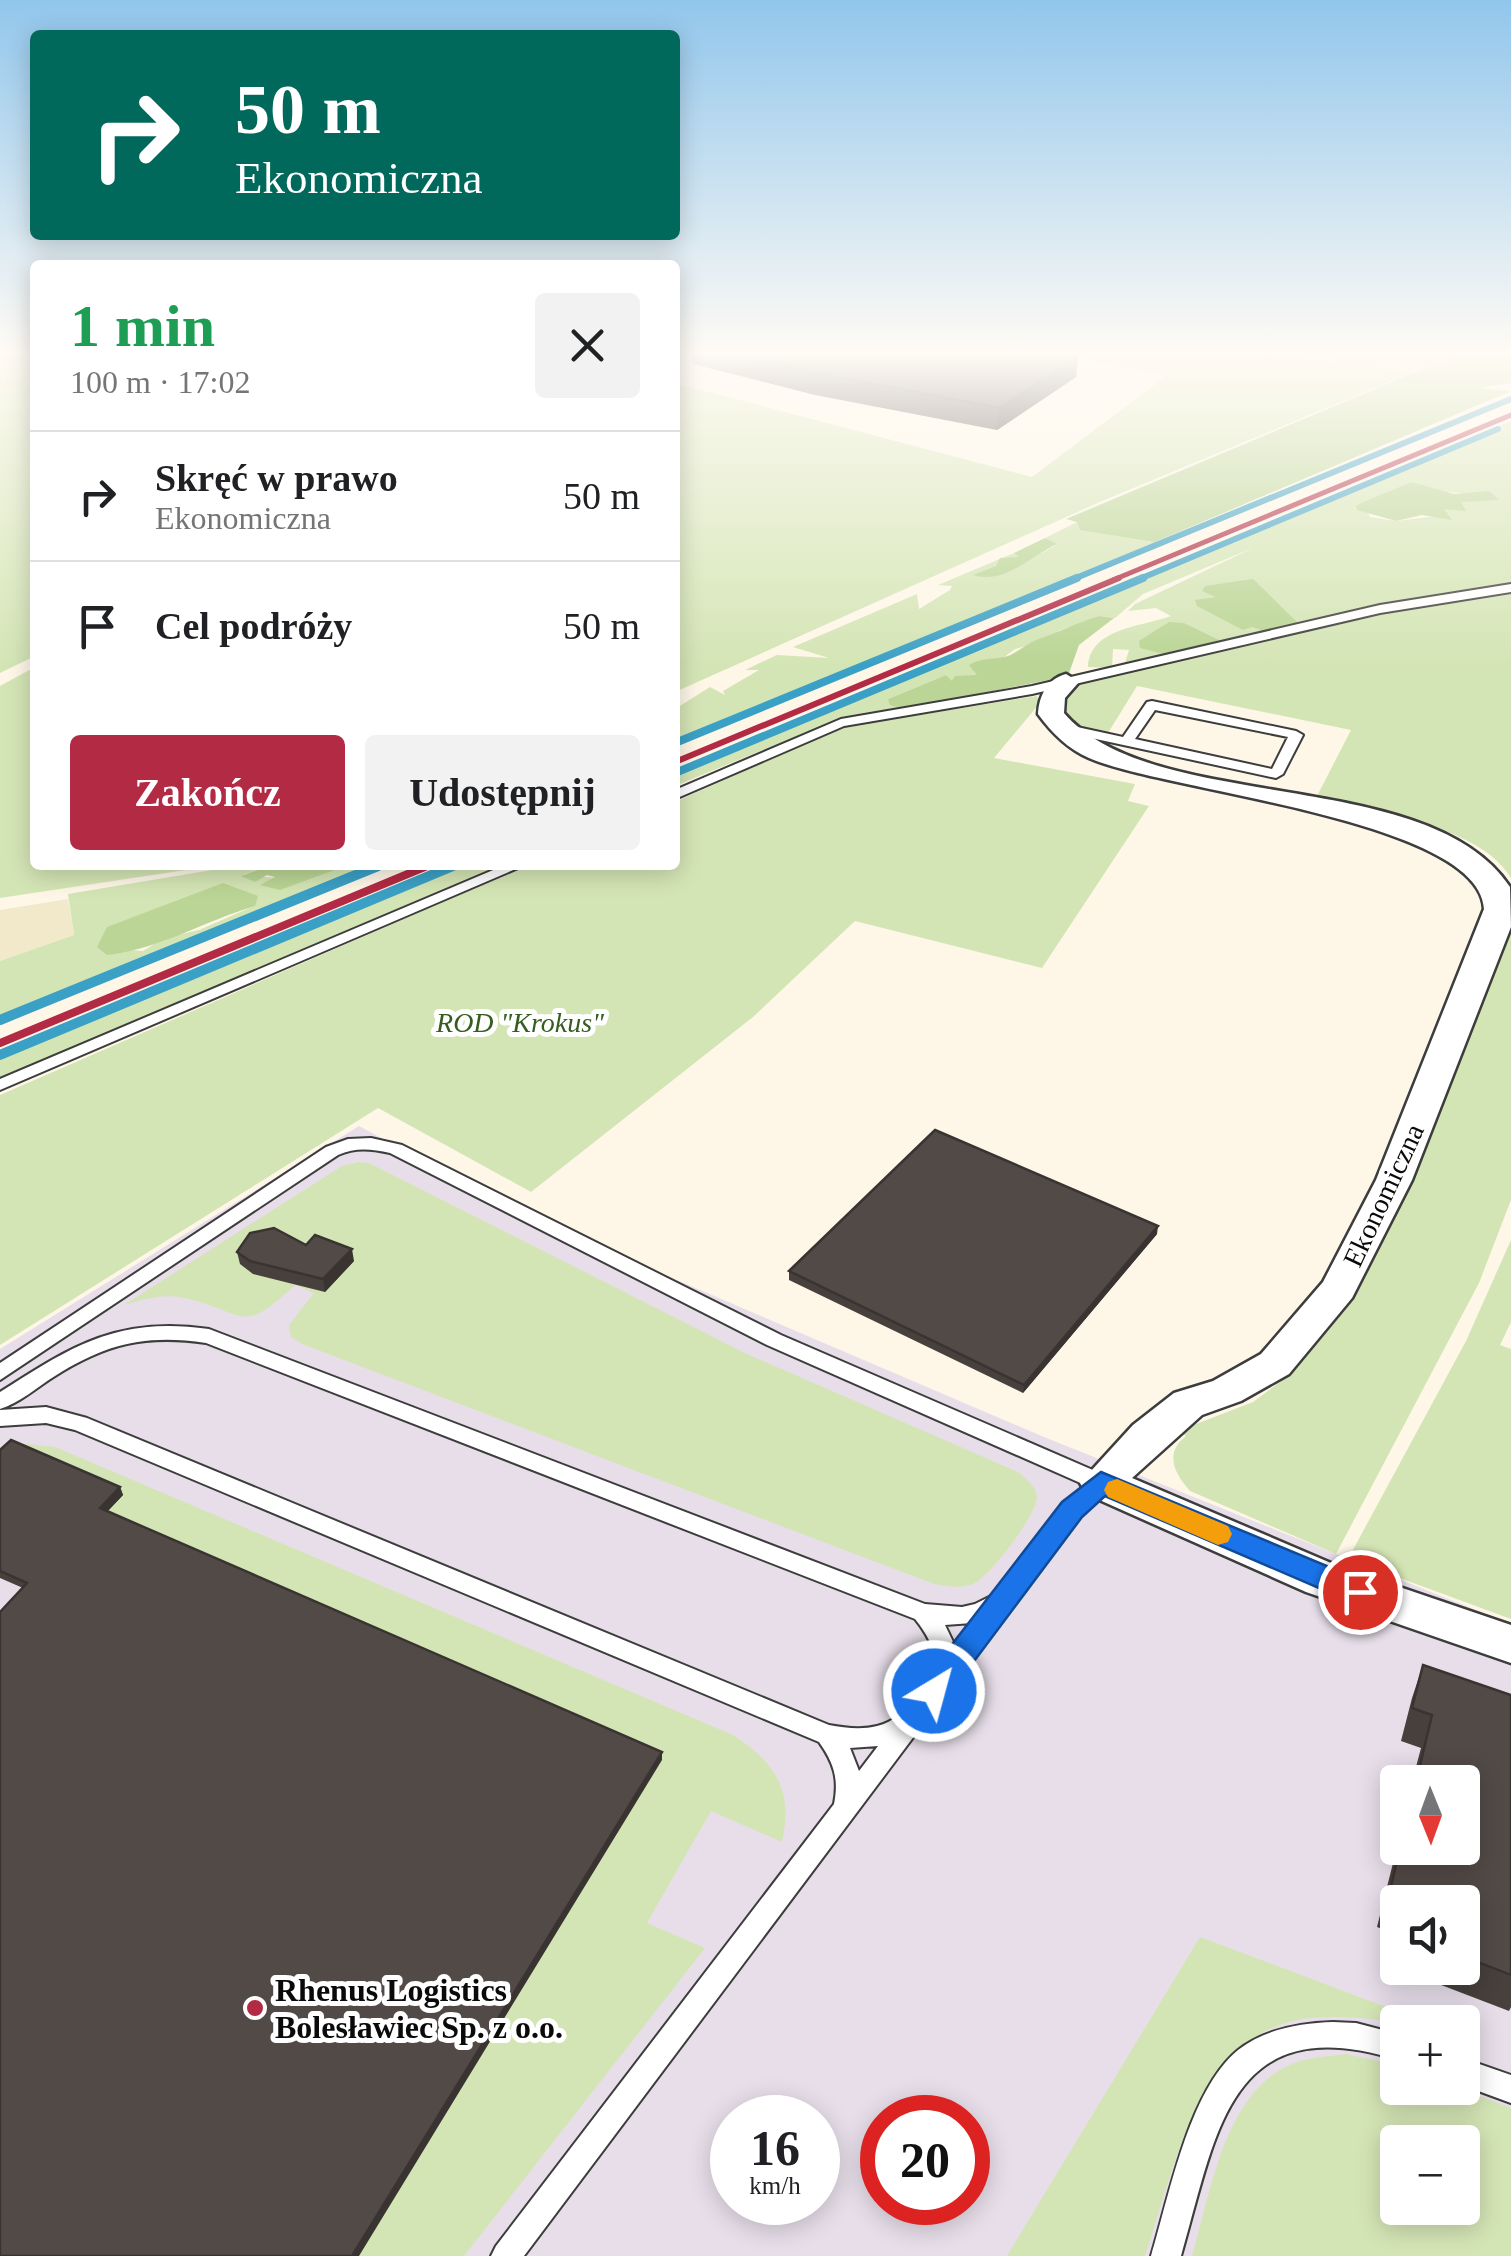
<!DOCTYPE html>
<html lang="pl">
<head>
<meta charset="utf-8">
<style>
	body { margin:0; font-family:Georgia,serif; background:#f2f2f2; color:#202124; height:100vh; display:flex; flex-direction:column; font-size:38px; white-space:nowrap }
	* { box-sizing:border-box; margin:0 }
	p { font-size:32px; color:#757577 }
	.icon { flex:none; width:55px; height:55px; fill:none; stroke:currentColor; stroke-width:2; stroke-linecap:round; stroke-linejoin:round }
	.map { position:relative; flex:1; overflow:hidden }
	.sheet { position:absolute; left:30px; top:260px; width:650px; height:610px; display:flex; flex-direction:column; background:#fff; border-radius:10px; box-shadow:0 5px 25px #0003 }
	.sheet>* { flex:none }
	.hud { position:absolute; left:30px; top:30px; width:650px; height:210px; border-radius:10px; box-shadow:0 5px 25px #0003; background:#00695c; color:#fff; overflow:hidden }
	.needle { width:65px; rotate:179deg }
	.fabs { position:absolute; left:1380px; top:1765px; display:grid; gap:20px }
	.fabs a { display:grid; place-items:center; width:100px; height:100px; border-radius:10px; background:#fff; box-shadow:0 5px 25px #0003; font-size:50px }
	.speed { position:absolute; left:710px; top:2095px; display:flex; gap:20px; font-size:50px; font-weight:700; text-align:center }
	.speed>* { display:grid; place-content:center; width:130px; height:130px; border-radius:50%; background:#fff; box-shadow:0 5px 25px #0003; line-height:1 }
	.speed small { font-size:25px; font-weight:400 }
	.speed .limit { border:15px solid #d22; background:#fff; color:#111 }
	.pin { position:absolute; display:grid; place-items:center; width:85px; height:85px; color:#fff; margin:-42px; border:5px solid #fff; border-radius:50%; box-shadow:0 2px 10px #0007 }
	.me { position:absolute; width:110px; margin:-55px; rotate:37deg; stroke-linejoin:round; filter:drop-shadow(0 0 8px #0008) }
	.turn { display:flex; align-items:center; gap:35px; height:210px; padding:0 40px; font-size:45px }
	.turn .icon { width:130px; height:130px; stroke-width:2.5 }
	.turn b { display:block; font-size:70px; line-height:85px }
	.round { display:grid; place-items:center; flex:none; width:105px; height:105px; border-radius:10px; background:#f2f2f2 }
	.head { display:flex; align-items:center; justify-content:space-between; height:170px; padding:0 40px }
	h1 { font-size:60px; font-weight:800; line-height:75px; color:#1e9e55 }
	.primary-button { display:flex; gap:20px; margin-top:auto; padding:20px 40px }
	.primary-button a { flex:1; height:115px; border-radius:10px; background:#b22a43; color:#fff; font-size:40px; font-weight:800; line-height:115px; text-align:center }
	.primary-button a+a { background:#f2f2f2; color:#202124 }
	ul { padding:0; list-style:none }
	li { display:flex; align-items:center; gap:30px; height:130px; padding:0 40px; border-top:2px solid #e0e0e0 }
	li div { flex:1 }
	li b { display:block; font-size:38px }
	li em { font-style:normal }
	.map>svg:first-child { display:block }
</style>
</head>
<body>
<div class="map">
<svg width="1511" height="2256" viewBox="0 0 1511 2256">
	<rect width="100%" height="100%" fill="#fef7e8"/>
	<!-- industrial -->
	<path fill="#e7dee9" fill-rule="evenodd" d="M359,1126L520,1213L1044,1437L1511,1624V2256H0V1349ZM1398,1782H1462V1848H1398ZM1398,1902H1462V1968H1398ZM1398,2022H1462V2088H1398ZM732,2118H818V2202H732ZM882,2118H968V2202H882ZM1398,2142H1462V2208H1398Z"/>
	<!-- farmland -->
	<path fill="#f2e9cb" d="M68,899L74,935L0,961V910Z"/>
	<!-- green -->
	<path fill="#d4e5b5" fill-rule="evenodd" d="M0,350H35V656L0,673Z
		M1038,350H1283L1275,354L1332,362L1348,353L1372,365L1413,372L1102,501L675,692V383L1032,477L1166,376Z
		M1511,421V586L1221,646L1139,647L1180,652L1124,666L1129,650L1113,649L1112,668L1088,667C1090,628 1141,627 1171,616L1156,608L1128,611L1135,604L1255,547L1143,594L1115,618L1099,616L1058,631L1055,638L1015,649L979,676L952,682L946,675L888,699L904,709L831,722L675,786V773ZM1448,492L1482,495L1460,501L1465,510L1443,508L1446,515L1396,521L1370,517L1363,502L1385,494Z
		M1077,522L1080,530L1137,535L1164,545L675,746V709L710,687L725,695L723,691L759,670H745L777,655L829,658L793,647L917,594L919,609L950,590L952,586L938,585L1014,553L1022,557L1014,569L1056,545L1045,538Z
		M1511,590V878C1479,824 1372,812 1315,800L1351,730L1137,686L1108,733L1065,725L1059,718L1063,690L1081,681L1349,618Z
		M35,667V865H219L0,898V686Z
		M1037,696L1040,703L994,758L1135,784L1128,801L1149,806L1042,968L855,921L753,1017L531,1192L378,1108L0,1345V1095L528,865H675L677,801L844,727Z
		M242,865H271L243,875L277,878L262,884L348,865H387L0,1025V961L74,935L68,894ZM223,883L254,906L199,930L164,938L143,951L97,947L105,938Z
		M454,865H506L0,1079V1053Z
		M1511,927V1200L1479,1283L1336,1554L1190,1491C1174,1473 1164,1453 1186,1436L1178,1431L1253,1402L1288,1376L1372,1261L1404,1192Z
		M359,1162L369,1163L747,1354L1018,1472C1026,1479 1036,1485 1037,1497C1038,1513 989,1578 973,1584C960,1589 947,1586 934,1584L302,1344L291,1337L289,1325L314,1293L295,1285C240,1337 246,1312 185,1298C164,1293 144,1299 124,1305L342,1166Z
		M1511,1240V1322L1500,1345L1511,1349V1619L1348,1559L1466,1341Z
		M20,1443L55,1447L733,1735C775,1762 794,1791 782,1842L711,1811L647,1923L705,1948L464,2256H346L600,1845L0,1577V1447Z
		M1200,1937L1426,2022C1385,2023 1341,2012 1297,2020C1195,2041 1174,2173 1145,2256H1007Z
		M1346,2054L1397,2065L1398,2088H1458L1511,2108V2256H1192C1211,2193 1225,2084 1300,2061C1314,2057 1331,2056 1346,2054ZM1398,2142H1462V2208H1398Z"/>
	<!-- forest -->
	<path fill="#bad595" d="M1468,350H1511V383L1478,388L1511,391L1155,542L1080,530L1077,522L1066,519Z
		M1412,482L1454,494L1489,491L1499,500L1461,502L1466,511L1444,509L1452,520L1422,515L1396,521L1357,510L1356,506L1363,502Z
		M1045,538L1057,544C1034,554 1005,585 973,575L996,566L1000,558L1019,557L1014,553Z
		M1253,579L1299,624L1267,632L1252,627L1243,630L1197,606L1195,600L1216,597L1202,591L1205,586Z
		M1099,616L1114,618L1079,645L1068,676L904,709L890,705L888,699L946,675L952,681L955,676L977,675L969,665C982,657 995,660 1008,656C1016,653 1027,644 1036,640C1057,633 1073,624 1099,616Z
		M1169,622L1184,623L1223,642L1164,654L1140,648L1139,641Z
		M271,865H348L280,890L260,885L275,877L267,875L255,882L241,876Z
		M223,883L258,896L255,906C204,921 160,949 107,955L97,947L107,927Z"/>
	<!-- sand -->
	<path fill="#f7e1b7" d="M1347,350H1468C1439,372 1372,382 1347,350Z"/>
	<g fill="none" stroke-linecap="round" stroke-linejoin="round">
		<!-- stream-far2 -->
		<path stroke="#3ba0c5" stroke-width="6" d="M1071,580L1511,399
			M1137,580L1498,429"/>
		<!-- stream-far1 -->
		<path stroke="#3ba0c5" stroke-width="8" d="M675,743L1077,578
			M675,773L1143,578
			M372,868L379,865
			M447,868L454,865"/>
		<!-- stream -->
		<path stroke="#3ba0c5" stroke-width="10" d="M0,1020L378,866
			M0,1055L453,866"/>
		<!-- service casing -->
		<g stroke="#3d3d3d" stroke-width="4">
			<path id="service" d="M1511,584V592L1380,613L1032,694L844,726L675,799V790L841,719L1032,686L1380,605Z
				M1152,701L1296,731L1303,735L1283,774L1276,778L1068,733L1061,729L1068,725L1123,737L1147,702ZM1155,710L1288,737L1272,769L1135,739Z
				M505,865H525L0,1090V1079Z
				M371,1138L402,1145L781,1335L1109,1477L1112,1483L1080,1515L524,2256H491L496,2246L834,1804C839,1779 834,1763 819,1742L75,1430L46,1423L0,1426V1410L46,1407L87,1418L829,1725C845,1728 862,1730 877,1726C894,1722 905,1711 915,1698C939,1667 940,1650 915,1619L206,1343C145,1334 106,1344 55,1376C37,1387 20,1403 0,1409V1392C73,1345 119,1316 209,1329L925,1604L962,1607L975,1604L995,1594L1064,1503L1085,1485L767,1345L390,1153C371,1149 356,1147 338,1155L0,1380V1363L326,1147L348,1139ZM972,1623L955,1646L945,1625ZM878,1746L859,1771L850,1748Z
				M1333,2022L1356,2023L1398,2034V2060C1229,2007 1217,2132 1181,2256H1151C1169,2197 1189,2090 1238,2050C1265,2029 1300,2023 1333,2022Z
				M1462,2058L1511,2075V2103L1462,2085Z"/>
		</g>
		<!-- minor casing -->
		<g stroke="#3d3d3d" stroke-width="5">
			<path id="minor" d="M1066,674L1079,682L1065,698L1064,713C1153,816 1429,764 1510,887L1511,927L1412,1180L1352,1298L1289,1374L1241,1401L1202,1415L1132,1478L1338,1566L1511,1625V1663L1306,1592L1086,1494L1080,1483L1133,1425L1174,1393L1213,1381L1261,1354L1323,1282L1376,1180L1484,909C1480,819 1163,791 1089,758C1068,749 1052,733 1038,714C1039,696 1047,679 1066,674Z"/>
		</g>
		<!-- service -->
		<use href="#service" fill="#fff" fill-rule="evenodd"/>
		<!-- minor -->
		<use href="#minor" fill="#fff" fill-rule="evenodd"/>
		<!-- rail-far2 -->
		<path stroke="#b22a43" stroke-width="5" d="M1113,580L1511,415"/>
		<!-- rail-far1 -->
		<path stroke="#b22a43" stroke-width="6" d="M675,762L1119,578
			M421,868L428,865"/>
		<!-- rail -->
		<path stroke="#b22a43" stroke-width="8" d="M0,1043L427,866"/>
	</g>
	<!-- wall -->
	<path fill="#47403d" d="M691,350H1054L1078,355L1076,377L997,430L815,395L693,364Z
		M1157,1234L1023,1393L789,1280V1271Z
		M306,1245L354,1261L325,1292L253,1274L240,1264L237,1252Z
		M0,1450L120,1487L123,1495L107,1512L662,1752V1760L23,1588L0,1578Z
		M1423,1665L1511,1695V2007L1509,2011L1402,1970V1968H1462V1902H1398V1935L1377,1927L1398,1843V1848H1462V1782H1412L1421,1748L1401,1741L1412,1698Z"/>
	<!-- shaded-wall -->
	<path fill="#393432" d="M1078,355L1076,377L997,430L999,408Z
		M1158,1226L1157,1234L1023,1393L1024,1385Z
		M352,1249L354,1261L325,1292L323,1279Z
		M120,1487L123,1495L102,1517L100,1508Z
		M662,1752V1760L359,2256H352Z"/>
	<!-- building -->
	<path fill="#524a47" stroke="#393432" stroke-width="2.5" d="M721,350H1054L1078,355L999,408L816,373Z
		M935,1130L1158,1226L1024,1385L789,1271Z
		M274,1228L306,1245L315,1235L352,1249L323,1279L250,1261L237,1252L250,1233Z
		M11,1440L120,1487L100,1508L662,1752L352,2256H0V1612L27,1583L0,1571V1450Z
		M1423,1665L1511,1695V1975L1462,1956V1902H1409L1389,1895L1400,1848H1462V1782H1416L1432,1715L1412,1708Z"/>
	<!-- sky -->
	<linearGradient id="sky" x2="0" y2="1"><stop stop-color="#91c6ec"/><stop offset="0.53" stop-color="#fffbf5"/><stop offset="1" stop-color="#fffbf5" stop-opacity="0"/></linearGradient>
	<rect width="1511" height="666" fill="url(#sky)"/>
	<!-- route -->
	<path fill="#1a73e8" stroke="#114b97" stroke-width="2.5" d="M1101,1472L1370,1584L1374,1592L1370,1601H1349L1105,1496L1082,1517L945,1700L934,1704L923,1700L919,1691L923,1682L1062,1502Z"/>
	<!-- slow -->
	<path fill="#f59e0b" d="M1117,1479L1228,1526L1232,1534L1228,1542L1218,1545L1108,1497L1104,1490L1108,1482Z"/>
	<!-- markers -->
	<circle fill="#b22a43" stroke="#fff" stroke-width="4" cx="255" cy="2008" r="10"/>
	<g text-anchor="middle" stroke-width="10" stroke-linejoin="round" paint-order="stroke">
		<!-- park labels -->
		<g font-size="28" font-style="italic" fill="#345d1f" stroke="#fff">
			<text x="520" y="1032">ROD "Krokus"</text>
		</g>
		<!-- street labels -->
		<g font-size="28" fill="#0a0a0a" stroke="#fff">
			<text transform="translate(1383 1195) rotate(-65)" y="10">Ekonomiczna</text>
		</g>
		<!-- near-poi labels -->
		<g font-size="32" font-weight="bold" fill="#0a0a0a" stroke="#fff" text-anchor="start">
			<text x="275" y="2001">Rhenus Logistics<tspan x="275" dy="37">Bolesławiec Sp. z o.o.</tspan></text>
		</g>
	</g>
</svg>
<div class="fabs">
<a><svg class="needle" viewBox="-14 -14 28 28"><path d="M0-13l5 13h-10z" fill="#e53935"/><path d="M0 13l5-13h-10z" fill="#757577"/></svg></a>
<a><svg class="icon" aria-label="sound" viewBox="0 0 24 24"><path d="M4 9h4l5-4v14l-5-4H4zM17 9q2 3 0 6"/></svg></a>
<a>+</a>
<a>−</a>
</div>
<div class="speed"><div>16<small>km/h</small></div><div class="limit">20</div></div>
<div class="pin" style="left:1360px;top:1592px;background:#d93025"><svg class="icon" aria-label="arrive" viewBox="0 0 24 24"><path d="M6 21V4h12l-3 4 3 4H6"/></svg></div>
<svg class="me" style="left:934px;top:1691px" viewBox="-20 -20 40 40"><circle r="17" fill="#1a73e8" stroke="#fff" stroke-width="3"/><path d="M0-11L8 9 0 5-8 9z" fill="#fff"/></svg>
<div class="hud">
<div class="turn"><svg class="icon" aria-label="right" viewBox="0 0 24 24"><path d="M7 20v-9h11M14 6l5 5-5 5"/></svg><div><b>50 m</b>Ekonomiczna</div></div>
</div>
<section class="sheet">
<div class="head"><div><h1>1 min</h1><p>100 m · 17:02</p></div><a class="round"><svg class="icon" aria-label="close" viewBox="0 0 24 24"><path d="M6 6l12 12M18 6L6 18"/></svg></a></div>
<ul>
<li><svg class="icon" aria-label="right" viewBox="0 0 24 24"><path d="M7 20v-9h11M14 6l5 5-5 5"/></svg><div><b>Skręć w prawo</b><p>Ekonomiczna</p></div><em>50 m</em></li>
<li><svg class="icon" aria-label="arrive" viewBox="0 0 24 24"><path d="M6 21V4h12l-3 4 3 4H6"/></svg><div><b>Cel podróży</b></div><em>50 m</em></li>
</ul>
<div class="primary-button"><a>Zakończ</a><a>Udostępnij</a></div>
</section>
</div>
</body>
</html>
